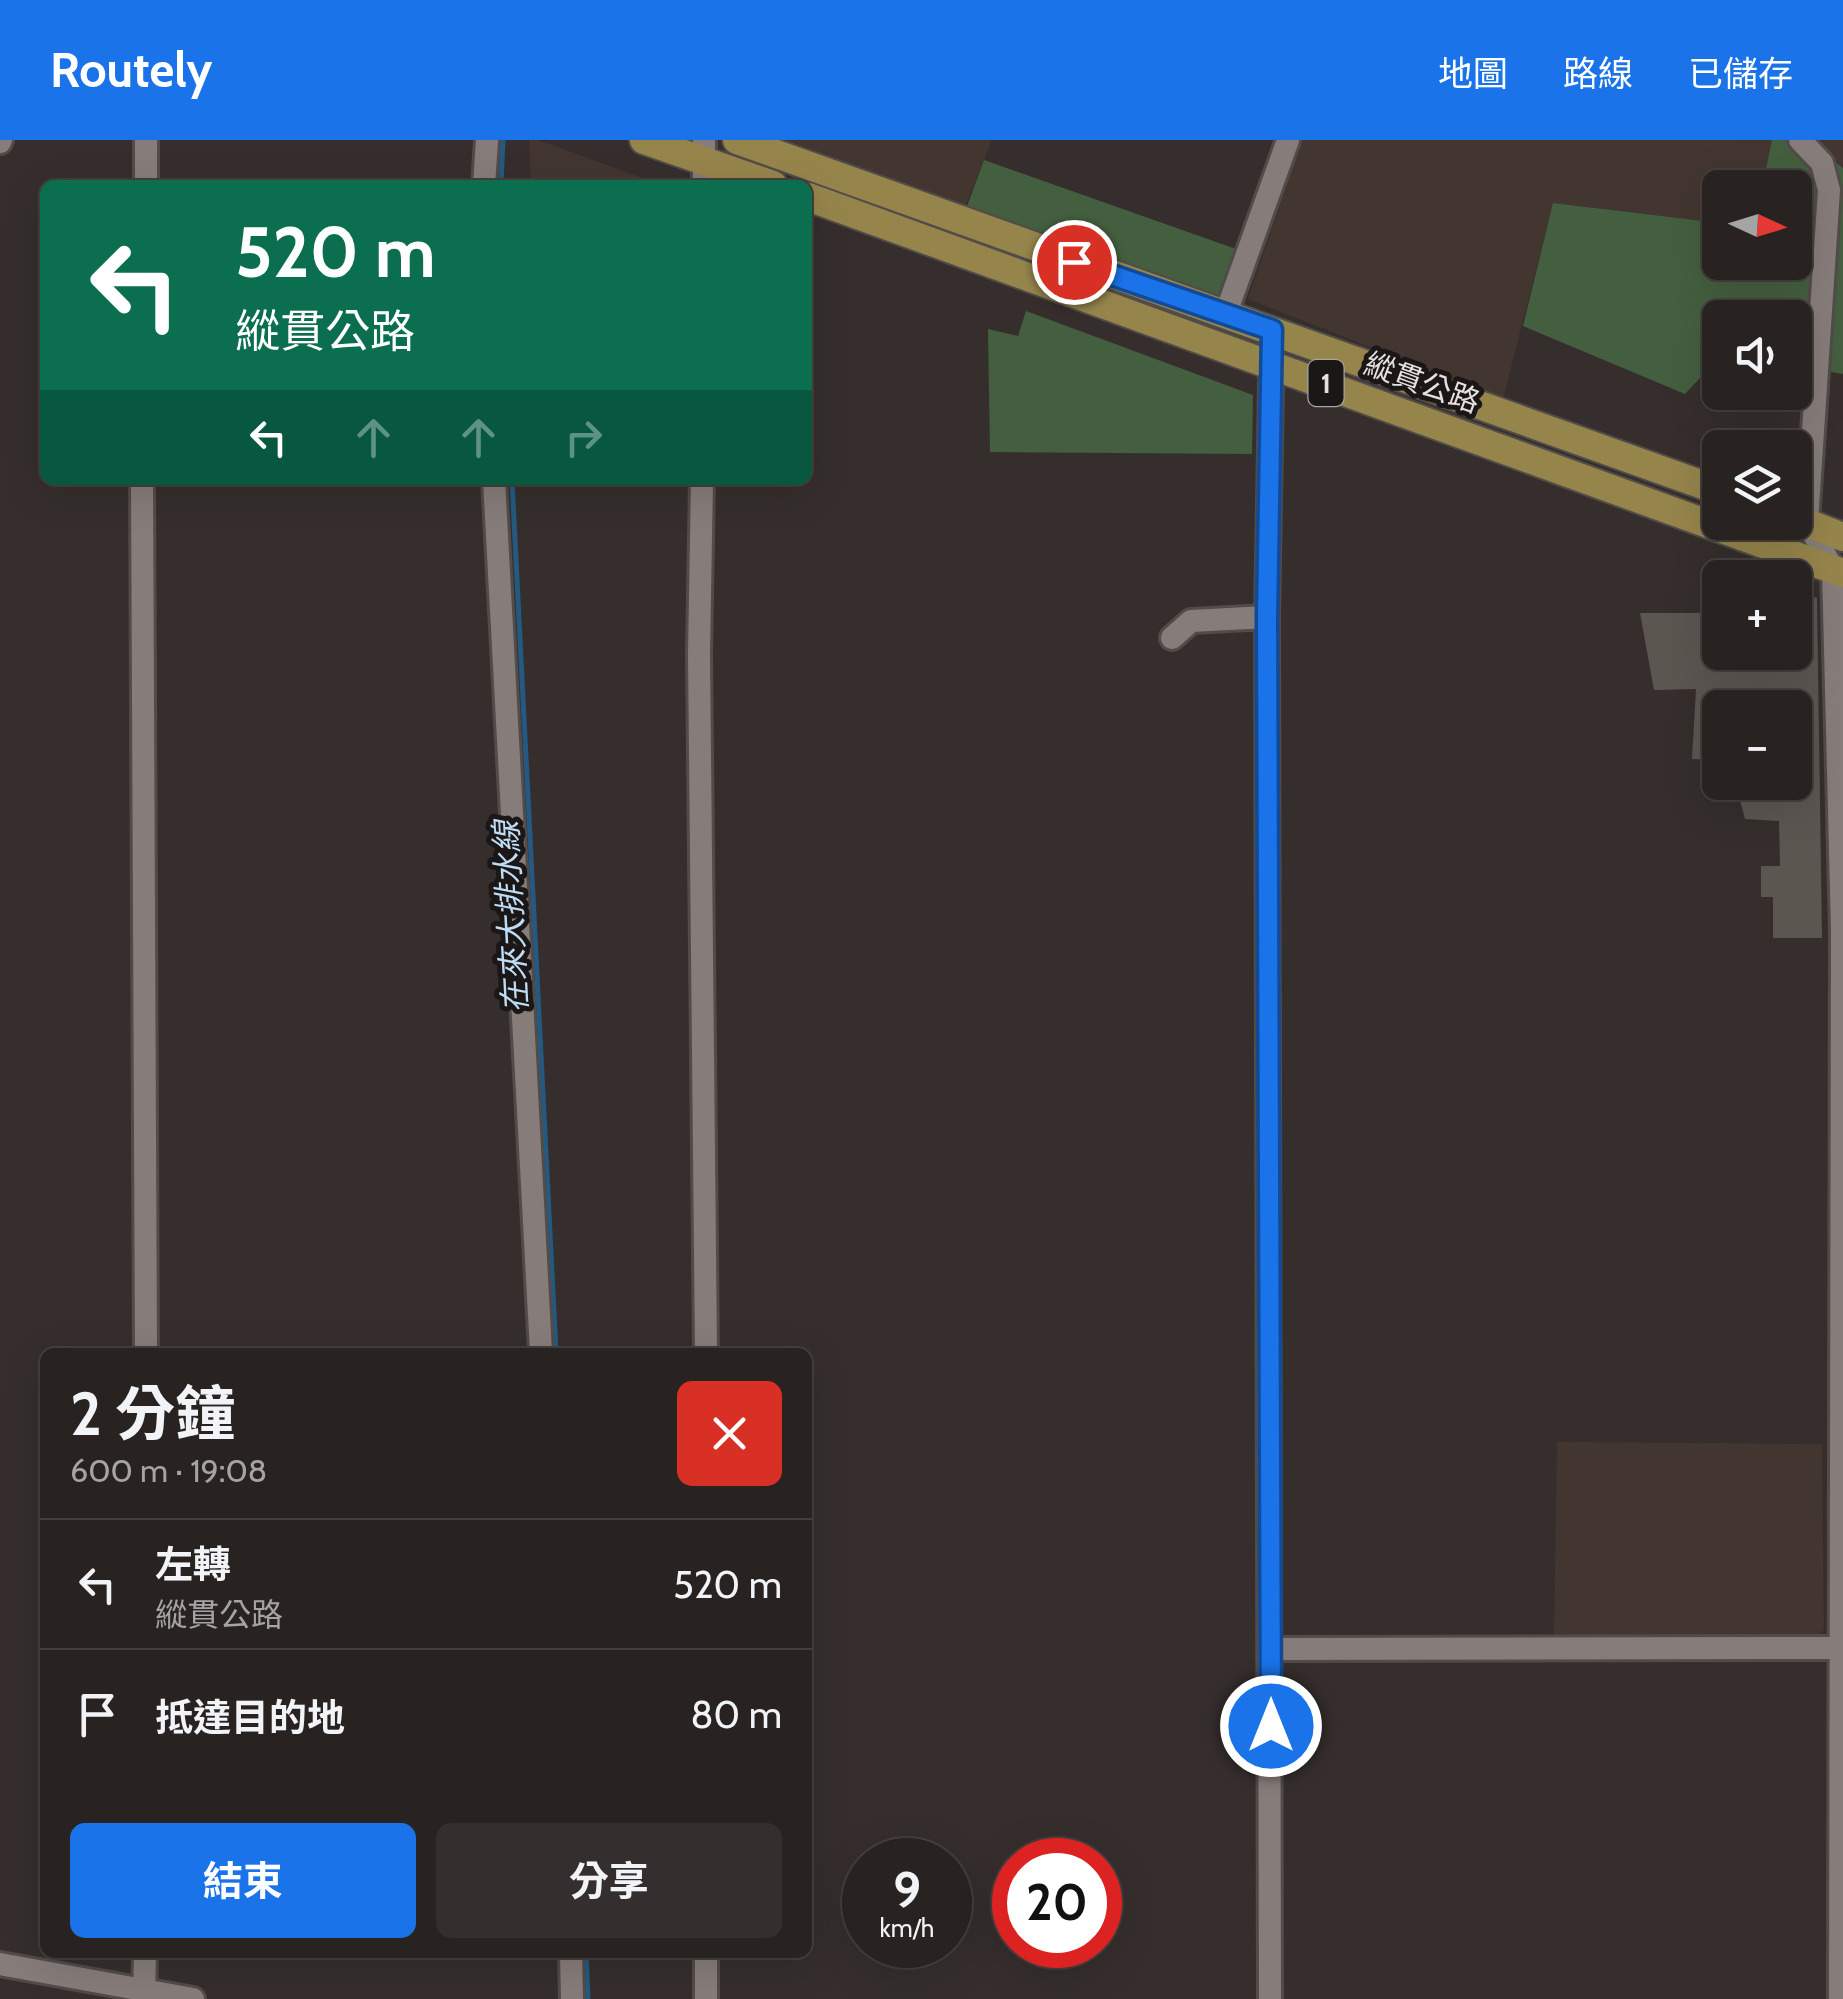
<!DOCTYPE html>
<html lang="zh-TW">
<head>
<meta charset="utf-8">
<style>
	body { margin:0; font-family:Cabin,"Noto Sans TC",sans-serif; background:#342f2e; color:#f1f3f6; height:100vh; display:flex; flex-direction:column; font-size:38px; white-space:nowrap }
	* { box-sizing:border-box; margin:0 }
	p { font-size:32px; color:#a5a4a5 }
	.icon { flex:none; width:55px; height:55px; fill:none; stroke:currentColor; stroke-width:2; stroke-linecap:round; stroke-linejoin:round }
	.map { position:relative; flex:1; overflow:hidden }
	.sheet { position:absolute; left:40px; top:1208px; width:772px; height:610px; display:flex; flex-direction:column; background:#282221; border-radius:15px; box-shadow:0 10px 40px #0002,0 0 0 2px #443f3f }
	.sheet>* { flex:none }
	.top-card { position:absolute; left:40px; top:40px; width:772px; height:305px; border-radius:15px; box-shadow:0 10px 40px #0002,0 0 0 2px #443f3f; background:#0b6e4f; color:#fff; overflow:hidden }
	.needle { width:65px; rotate:94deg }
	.controls { position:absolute; left:1702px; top:30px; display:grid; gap:20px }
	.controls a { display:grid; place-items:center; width:110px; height:110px; border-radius:15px; background:#282221; box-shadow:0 10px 40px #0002,0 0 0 2px #443f3f; font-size:50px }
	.speed { position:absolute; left:842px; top:1698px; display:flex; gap:20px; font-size:50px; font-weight:700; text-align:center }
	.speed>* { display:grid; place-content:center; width:130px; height:130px; border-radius:50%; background:#282221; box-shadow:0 10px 40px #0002,0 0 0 2px #443f3f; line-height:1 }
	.speed small { font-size:25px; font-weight:400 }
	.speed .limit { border:15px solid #d22; background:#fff; color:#111 }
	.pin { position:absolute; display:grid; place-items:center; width:85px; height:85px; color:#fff; margin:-42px; border:5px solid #fff; border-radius:50%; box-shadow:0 2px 10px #0007 }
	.me { position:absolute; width:110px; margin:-55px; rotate:0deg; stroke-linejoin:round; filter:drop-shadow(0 0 8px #0008) }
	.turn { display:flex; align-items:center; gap:35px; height:210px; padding:0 30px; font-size:45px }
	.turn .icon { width:130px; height:130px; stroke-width:2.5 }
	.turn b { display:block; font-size:70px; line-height:85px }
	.lanes { display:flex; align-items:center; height:95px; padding:0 30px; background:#0003; justify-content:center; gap:50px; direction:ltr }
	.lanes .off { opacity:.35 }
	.round { display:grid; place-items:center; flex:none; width:105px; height:105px; border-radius:15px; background:#342f2e }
	.overview { display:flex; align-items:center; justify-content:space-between; height:170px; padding:0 30px }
	h1 { font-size:60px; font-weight:700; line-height:75px }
	.button { display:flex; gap:20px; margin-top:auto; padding:20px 30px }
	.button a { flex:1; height:115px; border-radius:15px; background:#1a73e8; color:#fff; font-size:40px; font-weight:700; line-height:115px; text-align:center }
	.button a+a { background:#342f2e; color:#f1f3f6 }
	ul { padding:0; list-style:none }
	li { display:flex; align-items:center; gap:30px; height:130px; padding:0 30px; border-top:2px solid #443f3f }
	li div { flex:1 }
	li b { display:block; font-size:38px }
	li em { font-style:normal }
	header { display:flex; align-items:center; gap:60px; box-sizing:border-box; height:140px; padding:0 50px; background:#1a73e8; color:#fff }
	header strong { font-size:48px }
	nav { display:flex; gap:55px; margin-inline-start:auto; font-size:35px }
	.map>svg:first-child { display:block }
</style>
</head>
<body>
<header>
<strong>Routely</strong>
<nav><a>地圖</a><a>路線</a><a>已儲存</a></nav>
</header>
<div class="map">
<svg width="1843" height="1859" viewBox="0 0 1843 1859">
	<rect width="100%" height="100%" fill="#352e2c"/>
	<!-- built -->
	<path fill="#433631" d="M529,0H538L662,45H531Z
		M772,0H992L964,69Z
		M1302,0H1772L1762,47L1720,48V83L1553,63L1503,259L1248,159Z
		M1804,0H1843V28Z
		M1557,1302L1822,1304L1824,1490L1813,1500L1554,1497Z"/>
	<!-- green -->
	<path fill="#445f3f" d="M1772,0H1804L1843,28V234L1795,226V178H1720V217L1685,254L1523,186L1553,63L1720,83V122H1795V48L1762,47Z
		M984,20L1236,109L1217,160L966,69Z
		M1026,171L1253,255L1252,314L990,312L988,189L1018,196Z"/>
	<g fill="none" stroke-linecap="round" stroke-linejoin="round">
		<!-- stream -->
		<path stroke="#245a81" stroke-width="5" d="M501,45L503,0
			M512,340L556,1212
			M586,1812L588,1859"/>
	</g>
	<!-- building -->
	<path fill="#5c5651" d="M1717,426L1720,512H1795V450L1817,458L1822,798H1773V757H1761V726H1780L1779,681L1745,679L1735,642H1795V568H1720V620L1692,619L1696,549L1654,550L1640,473H1702Z"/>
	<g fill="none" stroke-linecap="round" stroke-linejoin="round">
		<!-- minor casing -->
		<g stroke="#514b49" stroke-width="28">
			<path id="minor" d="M1800,0L1822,23L1829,50L1807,382L1833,429L1842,790L1840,1859
				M0,2L1,0
				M146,45V0
				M484,45L487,0
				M704,45V0
				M1226,173L1288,0
				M142,340L146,1212
				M494,340L541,1212
				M702,340L699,514L706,1212
				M1172,498L1191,481L1267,477
				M1271,1509L1843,1508
				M571,1812L572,1859
				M0,1824L193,1859
				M144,1859L145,1812
				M706,1859V1812
				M1270,1859L1267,477L1272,190"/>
		</g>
		<!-- major casing -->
		<g stroke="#514b49" stroke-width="32">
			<path id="major" d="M644,0L773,45
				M737,0L1720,351
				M808,57L1843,433
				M1795,378L1843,397"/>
		</g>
		<!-- minor -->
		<use href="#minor" stroke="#867d7a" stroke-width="22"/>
		<!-- major -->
		<use href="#major" stroke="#96854b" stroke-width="28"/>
	</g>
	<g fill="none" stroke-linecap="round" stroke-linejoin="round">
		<!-- route casing -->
		<g stroke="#114b97" stroke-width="25">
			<path id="route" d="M1074,122L1272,190L1267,477L1271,1586"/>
		</g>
		<!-- route -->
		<use href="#route" stroke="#1a73e8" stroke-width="18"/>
	</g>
	<g text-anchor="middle" stroke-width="10" stroke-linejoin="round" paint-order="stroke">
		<!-- shield labels -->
		<rect fill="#1b1716" stroke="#a8a4a2" stroke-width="2.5" x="1308.5" y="220" width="35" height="46" rx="8"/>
		<g font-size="28" font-weight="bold" fill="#e5e0de">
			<text x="1326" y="253">1</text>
		</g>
		<!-- street labels -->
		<g font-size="30" fill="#e5e0de" stroke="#1b1716">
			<text transform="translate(1422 243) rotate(20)" y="10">縱貫公路</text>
		</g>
		<!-- water labels -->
		<g font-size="32" font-style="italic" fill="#bfdcf5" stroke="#1b1716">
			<text transform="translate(511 777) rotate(-93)" y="11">在來大排水線</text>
		</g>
	</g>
</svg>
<div class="controls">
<a><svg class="needle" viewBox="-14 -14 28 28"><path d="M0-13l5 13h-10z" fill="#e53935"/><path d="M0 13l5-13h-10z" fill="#a5a4a5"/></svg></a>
<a><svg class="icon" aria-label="sound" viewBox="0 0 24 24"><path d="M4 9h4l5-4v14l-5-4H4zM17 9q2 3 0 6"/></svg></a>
<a><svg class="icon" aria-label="layers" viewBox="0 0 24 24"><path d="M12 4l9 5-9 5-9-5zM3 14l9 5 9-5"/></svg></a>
<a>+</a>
<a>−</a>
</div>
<div class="speed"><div>9<small>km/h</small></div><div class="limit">20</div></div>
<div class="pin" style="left:1074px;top:122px;background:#d93025"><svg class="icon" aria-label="arrive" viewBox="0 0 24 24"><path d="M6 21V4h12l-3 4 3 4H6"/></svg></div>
<svg class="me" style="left:1271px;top:1586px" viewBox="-20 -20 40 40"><circle r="17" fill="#1a73e8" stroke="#fff" stroke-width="3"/><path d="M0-11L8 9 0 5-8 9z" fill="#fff"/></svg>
<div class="top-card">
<div class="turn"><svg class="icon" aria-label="left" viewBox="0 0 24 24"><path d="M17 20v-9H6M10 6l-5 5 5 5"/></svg><div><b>520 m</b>縱貫公路</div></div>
<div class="lanes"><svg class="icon" aria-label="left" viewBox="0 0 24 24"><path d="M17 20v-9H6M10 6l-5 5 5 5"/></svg><svg class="icon off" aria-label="ahead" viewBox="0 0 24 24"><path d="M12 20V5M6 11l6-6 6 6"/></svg><svg class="icon off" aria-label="ahead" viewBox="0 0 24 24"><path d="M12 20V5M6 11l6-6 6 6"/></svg><svg class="icon off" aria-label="right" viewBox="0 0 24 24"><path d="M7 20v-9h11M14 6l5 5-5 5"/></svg></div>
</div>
<section class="sheet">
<div class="overview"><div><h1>2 分鐘</h1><p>600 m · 19:08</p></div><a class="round" style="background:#d93025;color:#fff"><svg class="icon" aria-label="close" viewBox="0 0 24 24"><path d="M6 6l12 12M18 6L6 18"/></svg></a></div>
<ul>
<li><svg class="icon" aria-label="left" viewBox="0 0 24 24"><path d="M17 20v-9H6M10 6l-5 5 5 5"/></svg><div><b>左轉</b><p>縱貫公路</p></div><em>520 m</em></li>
<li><svg class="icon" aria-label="arrive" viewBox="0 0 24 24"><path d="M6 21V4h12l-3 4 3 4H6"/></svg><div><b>抵達目的地</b></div><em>80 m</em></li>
</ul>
<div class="button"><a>結束</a><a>分享</a></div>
</section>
</div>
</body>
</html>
